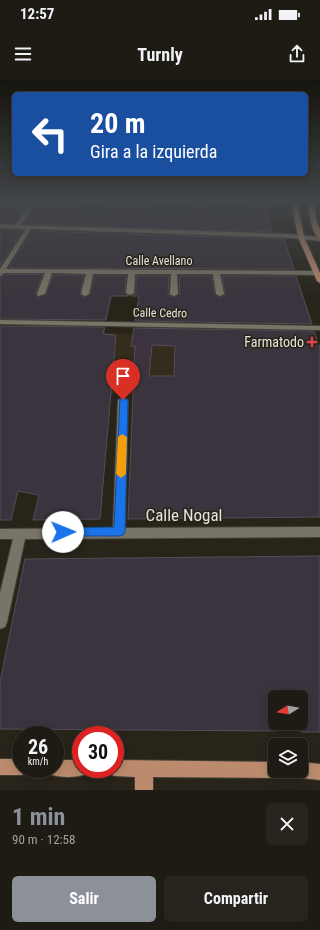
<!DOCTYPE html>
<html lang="es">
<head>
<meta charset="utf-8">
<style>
	body { margin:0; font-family:"Roboto Condensed",sans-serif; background:#26241d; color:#f1f3f6; height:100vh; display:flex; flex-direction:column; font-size:15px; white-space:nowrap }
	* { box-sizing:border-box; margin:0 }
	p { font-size:13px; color:#a1a1a0 }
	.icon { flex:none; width:22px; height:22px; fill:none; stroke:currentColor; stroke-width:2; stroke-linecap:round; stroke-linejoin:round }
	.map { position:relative; height:710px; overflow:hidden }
	.details { display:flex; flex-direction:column; background:#1e1b14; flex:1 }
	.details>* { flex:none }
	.banner { position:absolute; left:12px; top:12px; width:296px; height:84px; border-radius:6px; box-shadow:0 2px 10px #0003,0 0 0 1px #3c3934; background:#1a4fa0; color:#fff; overflow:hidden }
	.needle { width:26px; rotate:259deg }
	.controls { position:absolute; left:268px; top:610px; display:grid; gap:8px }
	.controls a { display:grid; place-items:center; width:40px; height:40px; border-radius:6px; background:#1e1b14; box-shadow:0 2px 10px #0003,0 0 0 1px #3c3934; font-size:20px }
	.speed { position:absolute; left:12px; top:646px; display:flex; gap:8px; font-size:20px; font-weight:700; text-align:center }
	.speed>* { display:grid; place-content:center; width:52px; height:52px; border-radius:50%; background:#1e1b14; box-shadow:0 2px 10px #0003,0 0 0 1px #3c3934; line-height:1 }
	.speed small { font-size:10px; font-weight:400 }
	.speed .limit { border:6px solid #d22; background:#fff; color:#111 }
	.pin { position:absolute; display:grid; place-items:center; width:34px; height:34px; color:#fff; margin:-41px -17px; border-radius:50% 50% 50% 0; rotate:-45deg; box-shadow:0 0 4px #0007 }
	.pin .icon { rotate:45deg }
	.me { position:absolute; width:44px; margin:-22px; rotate:89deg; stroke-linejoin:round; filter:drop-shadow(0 0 3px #0008) }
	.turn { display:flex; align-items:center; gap:14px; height:84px; padding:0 12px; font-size:18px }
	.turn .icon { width:52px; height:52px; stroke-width:2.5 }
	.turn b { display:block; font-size:28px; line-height:34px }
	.round { display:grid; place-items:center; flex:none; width:42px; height:42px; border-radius:6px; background:#26241d }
	.summary { display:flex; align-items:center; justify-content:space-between; height:68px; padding:0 12px }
	h1 { font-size:24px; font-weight:700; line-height:30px; color:#8c9099 }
	.primary-button { display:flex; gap:8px; margin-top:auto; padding:8px 12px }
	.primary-button a { flex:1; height:46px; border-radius:6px; background:#8c9099; color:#fff; font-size:16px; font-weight:700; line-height:46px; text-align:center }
	.primary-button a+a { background:#26241d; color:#f1f3f6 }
	.status { display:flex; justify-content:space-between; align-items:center; height:28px; padding:0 20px; background:#1e1b14; direction:ltr }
	.status svg { height:11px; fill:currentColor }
	header { display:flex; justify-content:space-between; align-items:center; height:52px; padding:0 12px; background:#1e1b14; font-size:18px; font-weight:700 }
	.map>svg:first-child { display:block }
</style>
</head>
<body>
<div class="status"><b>12:57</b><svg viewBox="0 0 49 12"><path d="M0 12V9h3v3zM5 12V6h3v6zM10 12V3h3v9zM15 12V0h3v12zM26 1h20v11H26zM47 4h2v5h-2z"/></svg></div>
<header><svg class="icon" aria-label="menu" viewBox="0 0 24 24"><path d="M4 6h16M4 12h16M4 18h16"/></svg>Turnly<svg class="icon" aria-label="share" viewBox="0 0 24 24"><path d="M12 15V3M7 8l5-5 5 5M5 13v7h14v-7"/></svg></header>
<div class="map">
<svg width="320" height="710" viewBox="0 0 320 710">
	<rect width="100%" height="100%" fill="#28241a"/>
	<!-- built -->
	<path fill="#342d1d" d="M92,253L175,255L174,315L78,314Z"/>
	<!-- building -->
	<path fill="#3b333d" stroke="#554e58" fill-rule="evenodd" d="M0,121H30L14,143H0Z
		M108,121H149L146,134L194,135L195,121H208V133L255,134L256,121H264L272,152L24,144L35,126L77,127L75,132L103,133Z
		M0,150H23L0,186Z
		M32,151L284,159L294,189L9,188Z
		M4,194H43L36,213L38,217L46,214L53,195H84L80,214L84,217L90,214L94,196H126L125,213L128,216H111L106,240L0,239V197Z
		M136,196H169L168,214L173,217L180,214L179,196H212L215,214L219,217L225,214L222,196H296L312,244L135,241L139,216H132L136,213Z
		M0,246L105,247L103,254L116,255L100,439L33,440L39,415L18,411L11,440H0Z
		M134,248L314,251L320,268V437L128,439L135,266H131ZM152,265L175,266L174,296H149Z
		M320,476V652H301V617H275V651L0,649V602L25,479Z"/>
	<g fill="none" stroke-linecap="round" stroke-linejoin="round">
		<!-- minor casing -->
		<g stroke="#444039" stroke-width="2">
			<path id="minor" d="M32,121H37L21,145L291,154L320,157V161L291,158L31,149L6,189L317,191L320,193L317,195L220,194L224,214L220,216L216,214L213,194H177L178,214L174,216L170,214L171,194H135L134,213L130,215L126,213L128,194H93L89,214L85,216L81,214L86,194L52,193L45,214L38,216L37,214L45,193H4L0,196V189L26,149L0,148V144L15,145Z
				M0,240L320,246V250L0,244Z
				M123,317L128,320L125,448L320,447V457L25,459L7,542L5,547L0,549V513L13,459H0V449L113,448L118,320Z"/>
		</g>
		<!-- major casing -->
		<g stroke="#444039" stroke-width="2">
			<path id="major" d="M291,121H297L304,157L320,193V203L317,201L298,157Z
				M308,121H314L316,139L320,150V159C311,154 309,131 308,121Z
				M0,679H21V689H29L27,693L21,695H0Z
				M55,680H81V689H89L87,694C76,698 60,698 49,694L47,689H55Z
				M115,680L275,682V691H283L281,696L275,698L153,697V710H135V697L115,696L109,694L107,689H115Z
				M301,682L320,684V700L301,698L295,696L293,691H301Z"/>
		</g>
		<!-- minor -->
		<use href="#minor" fill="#797468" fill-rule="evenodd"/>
		<!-- major -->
		<use href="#major" fill="#bc8b6d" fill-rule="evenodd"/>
	</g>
	<!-- sky -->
	<linearGradient id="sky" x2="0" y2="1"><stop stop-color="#16140e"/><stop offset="0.55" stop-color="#424549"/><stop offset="1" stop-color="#424549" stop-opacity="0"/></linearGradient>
	<rect width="320" height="221" fill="url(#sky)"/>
	<!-- route -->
	<path fill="#1a73e8" stroke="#114b97" d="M120,318H123L128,320L125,452L123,455L119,456H59L57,452L59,449L63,448L114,447Z"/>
	<!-- slow -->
	<path fill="#f59e0b" d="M122,354L127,357L126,394L121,398L116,394L118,357Z"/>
	<!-- markers -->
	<path fill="#e0444e" stroke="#28241a" stroke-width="1.5" d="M310 256h4v4h4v4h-4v4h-4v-4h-4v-4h4z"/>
	<g text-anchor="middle" stroke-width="3" stroke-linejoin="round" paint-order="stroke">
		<!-- far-street labels -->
		<g font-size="12" fill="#e6e3dc" stroke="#28241a">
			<text x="159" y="185">Calle Avellano</text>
			<text transform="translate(160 233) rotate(1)" y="4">Calle Cedro</text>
		</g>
		<!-- poi labels -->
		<g font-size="14" fill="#e6e3dc" stroke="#28241a" text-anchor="end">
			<text x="304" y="267">Farmatodo</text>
		</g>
		<!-- near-street labels -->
		<g font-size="17" fill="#e6e3dc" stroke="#28241a">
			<text x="184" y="441">Calle Nogal</text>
		</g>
	</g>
</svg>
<div class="controls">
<a><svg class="needle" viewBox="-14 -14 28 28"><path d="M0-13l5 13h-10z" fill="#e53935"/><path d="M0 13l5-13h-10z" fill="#a1a1a0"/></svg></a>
<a><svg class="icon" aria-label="layers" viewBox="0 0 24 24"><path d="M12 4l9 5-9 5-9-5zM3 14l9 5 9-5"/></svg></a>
</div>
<div class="speed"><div>26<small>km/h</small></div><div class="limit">30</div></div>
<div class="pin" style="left:123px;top:320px;background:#d93025"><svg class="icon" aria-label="arrive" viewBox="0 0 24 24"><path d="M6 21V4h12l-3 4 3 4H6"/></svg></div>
<svg class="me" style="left:63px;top:452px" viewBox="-20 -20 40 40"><circle r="19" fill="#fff"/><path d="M0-13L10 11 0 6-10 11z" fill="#1a73e8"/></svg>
<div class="banner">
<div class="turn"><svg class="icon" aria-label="left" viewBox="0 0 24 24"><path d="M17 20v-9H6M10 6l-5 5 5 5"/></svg><div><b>20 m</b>Gira a la izquierda</div></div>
</div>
</div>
<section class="details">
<div class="summary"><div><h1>1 min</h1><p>90 m · 12:58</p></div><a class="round"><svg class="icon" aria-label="close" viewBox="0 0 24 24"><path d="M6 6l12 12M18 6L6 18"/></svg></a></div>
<div class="primary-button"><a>Salir</a><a>Compartir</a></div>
</section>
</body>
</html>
